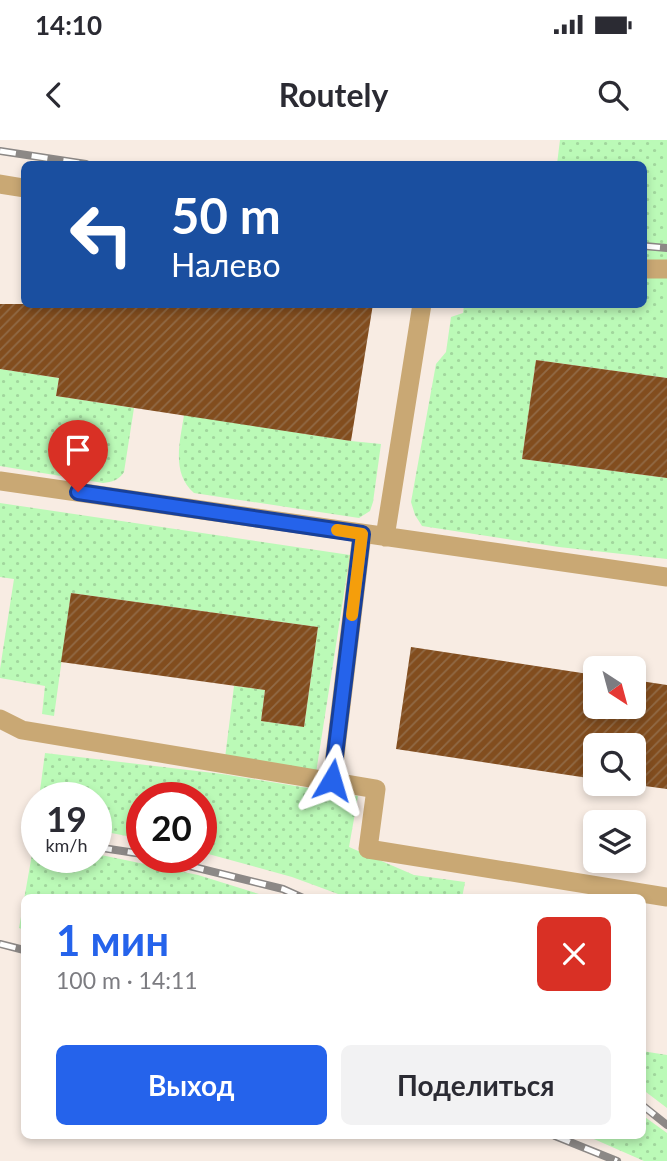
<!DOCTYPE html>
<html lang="ru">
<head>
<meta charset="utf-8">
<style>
	body { margin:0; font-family:Lato,sans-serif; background:#f2f2f3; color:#2b2b33; height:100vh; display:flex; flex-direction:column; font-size:26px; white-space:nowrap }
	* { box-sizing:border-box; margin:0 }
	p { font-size:23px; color:#7c7c81 }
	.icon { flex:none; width:38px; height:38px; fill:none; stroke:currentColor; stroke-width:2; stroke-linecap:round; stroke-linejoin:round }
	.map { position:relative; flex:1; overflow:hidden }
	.drawer { position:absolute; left:21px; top:754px; width:625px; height:245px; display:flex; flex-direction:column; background:#fff; border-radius:10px; box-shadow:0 4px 10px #0003 }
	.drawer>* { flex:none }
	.guide { position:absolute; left:21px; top:21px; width:626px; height:147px; border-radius:10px; box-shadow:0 4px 10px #0003; background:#1a4fa0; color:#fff; overflow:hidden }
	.needle { width:46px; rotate:144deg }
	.controls { position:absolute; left:583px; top:516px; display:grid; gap:14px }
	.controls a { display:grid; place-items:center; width:63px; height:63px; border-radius:10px; background:#fff; box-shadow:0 4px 10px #0003; font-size:35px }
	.speed { position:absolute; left:21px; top:642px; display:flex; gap:14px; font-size:35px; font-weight:700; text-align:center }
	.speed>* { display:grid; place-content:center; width:91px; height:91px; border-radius:50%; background:#fff; box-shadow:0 4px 10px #0003; line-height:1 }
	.speed small { font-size:18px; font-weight:400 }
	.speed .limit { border:10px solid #d22; background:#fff; color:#111 }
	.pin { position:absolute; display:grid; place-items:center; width:60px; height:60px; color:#fff; margin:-72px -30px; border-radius:50% 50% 50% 0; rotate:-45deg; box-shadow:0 0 7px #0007 }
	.pin .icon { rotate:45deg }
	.me { position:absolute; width:77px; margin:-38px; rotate:7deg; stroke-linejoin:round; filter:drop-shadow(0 0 5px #0008) }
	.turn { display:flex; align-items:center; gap:24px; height:147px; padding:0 35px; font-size:32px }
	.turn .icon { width:91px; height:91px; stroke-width:2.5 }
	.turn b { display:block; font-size:49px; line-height:60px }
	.round { display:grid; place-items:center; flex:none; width:74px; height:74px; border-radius:10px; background:#f2f2f3 }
	.headline { display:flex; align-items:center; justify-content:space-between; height:119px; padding:0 35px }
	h1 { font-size:42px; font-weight:700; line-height:52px; color:#2563eb }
	.button { display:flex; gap:14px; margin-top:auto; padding:14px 35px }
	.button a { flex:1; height:80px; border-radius:10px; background:#2563eb; color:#fff; font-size:28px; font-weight:700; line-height:80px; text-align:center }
	.button a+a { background:#f2f2f3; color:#2b2b33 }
	.status { display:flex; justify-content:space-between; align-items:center; height:49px; padding:0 35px; background:#fff; direction:ltr }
	.status svg { height:19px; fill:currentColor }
	header { display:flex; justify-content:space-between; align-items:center; height:91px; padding:0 35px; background:#fff; font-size:32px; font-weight:700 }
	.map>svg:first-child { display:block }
</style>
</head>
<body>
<div class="status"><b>14:10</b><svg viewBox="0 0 49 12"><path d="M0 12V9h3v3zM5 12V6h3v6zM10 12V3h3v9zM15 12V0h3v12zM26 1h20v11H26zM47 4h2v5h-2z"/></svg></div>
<header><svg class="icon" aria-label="back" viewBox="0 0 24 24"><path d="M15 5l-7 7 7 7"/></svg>Routely<svg class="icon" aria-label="search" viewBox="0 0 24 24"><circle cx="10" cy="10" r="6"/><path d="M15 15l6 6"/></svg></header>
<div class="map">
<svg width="667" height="1021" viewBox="0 0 667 1021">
	<defs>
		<pattern id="grass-dots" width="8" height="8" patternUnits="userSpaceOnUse" patternTransform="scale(1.75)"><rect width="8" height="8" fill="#bbfab7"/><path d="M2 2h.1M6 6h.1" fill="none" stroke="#a1d69d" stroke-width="1.8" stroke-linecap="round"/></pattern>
		<pattern id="building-hatch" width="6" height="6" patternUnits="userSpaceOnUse" patternTransform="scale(1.75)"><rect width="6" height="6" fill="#824d1e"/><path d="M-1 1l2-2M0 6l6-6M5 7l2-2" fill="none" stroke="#916a46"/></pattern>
	</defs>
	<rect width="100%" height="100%" fill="#fdf8f4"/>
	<!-- built -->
	<path fill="#f8ece3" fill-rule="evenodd" d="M0,0H667V1021H0ZM24,24H644V164H24ZM595,528H634V567H595ZM595,606H634V644H595ZM37,658H96V718H37ZM142,658H201V718H142ZM595,682H634V721H595ZM24,758H642V996H24Z"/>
	<!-- grass -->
	<path fill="url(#grass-dots)" d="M560,0H667V238L536,220L522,319L667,338V419L559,407L422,386L415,375L411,362L436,224L446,212L451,177L463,173L464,165L644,164V24H557Z
		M0,229L59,238L56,256L134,268L124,332C119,340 112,342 103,343L0,326Z
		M184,275L351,301L381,304L373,362L370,371L359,378L194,353C171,333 180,302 184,275Z
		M0,363L350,415L316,633L225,618L234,546L265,550L261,581L304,587L318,487L71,453L54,576L42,574L45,546L0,538V529L14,439L0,437Z
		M45,613L222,634L358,656L349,707L414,735L465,742L462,758H349L292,737L201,712V658H142V699L96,690V658H39Z
		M34,703H37V718H96V714L198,735L272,758H24V790L19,788Z
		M642,911L667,915V968L642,949Z
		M642,975L667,993V1021H644L587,996H642Z"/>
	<!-- building -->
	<path fill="url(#building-hatch)" d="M0,164H373L351,301L56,256L59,238L0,229Z
		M536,220L667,238V338L522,319Z
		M71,453L318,487L304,587L261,581L265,550L61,522Z
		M411,507L595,535V567H634V540L667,545V649L630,644H634V606H595V639L396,609Z"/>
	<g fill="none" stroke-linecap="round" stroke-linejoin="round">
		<!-- lane -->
		<path stroke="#c9a874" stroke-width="19" d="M0,44L24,48
			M644,129H667
			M0,341L667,437
			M385,397L422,164
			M0,579L22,590L376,649L368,709L667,757
			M332,640L362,394"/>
		<!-- rail casing -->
		<g stroke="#8c8886" stroke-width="8">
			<path id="rail" d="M0,11L86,24
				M644,106L667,108
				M36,699H37
				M96,707L142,714
				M157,718L283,749L303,758
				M0,804L24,810
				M642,965L667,985
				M555,996L617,1021"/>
		</g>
		<!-- rail -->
		<use href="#rail" stroke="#fff" stroke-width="5" stroke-dasharray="16" stroke-linecap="butt"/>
	</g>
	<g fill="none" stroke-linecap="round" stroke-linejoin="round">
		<!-- route casing -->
		<g stroke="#184099" stroke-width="18">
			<path id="route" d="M78,352L362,394L332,640"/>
		</g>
		<!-- route -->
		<use href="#route" stroke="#2563eb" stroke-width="12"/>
		<!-- slow -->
		<path stroke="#f59e0b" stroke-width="12" d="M337,390L362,394L352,475"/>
	</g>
</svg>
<div class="controls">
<a><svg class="needle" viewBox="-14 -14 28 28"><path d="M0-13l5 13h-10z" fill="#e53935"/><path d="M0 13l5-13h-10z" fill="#7c7c81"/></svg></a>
<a><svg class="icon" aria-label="search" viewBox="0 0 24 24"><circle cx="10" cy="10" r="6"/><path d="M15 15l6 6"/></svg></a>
<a><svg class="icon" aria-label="layers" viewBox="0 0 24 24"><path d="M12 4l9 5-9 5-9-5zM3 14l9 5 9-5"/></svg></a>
</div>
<div class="speed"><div>19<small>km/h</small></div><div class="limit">20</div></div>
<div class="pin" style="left:78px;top:352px;background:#d93025"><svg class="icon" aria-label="arrive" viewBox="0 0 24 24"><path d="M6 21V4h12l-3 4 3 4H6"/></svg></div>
<svg class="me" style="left:332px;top:640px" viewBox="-20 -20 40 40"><path d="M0-17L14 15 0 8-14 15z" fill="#2563eb" stroke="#fff" stroke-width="4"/></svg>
<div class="guide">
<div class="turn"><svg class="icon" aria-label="left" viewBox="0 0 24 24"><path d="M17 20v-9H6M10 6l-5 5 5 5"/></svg><div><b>50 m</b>Налево</div></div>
</div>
<section class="drawer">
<div class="headline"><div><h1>1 мин</h1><p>100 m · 14:11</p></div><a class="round" style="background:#d93025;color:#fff"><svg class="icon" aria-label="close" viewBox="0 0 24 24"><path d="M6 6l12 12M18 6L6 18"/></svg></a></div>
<div class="button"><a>Выход</a><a>Поделиться</a></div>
</section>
</div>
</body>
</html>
